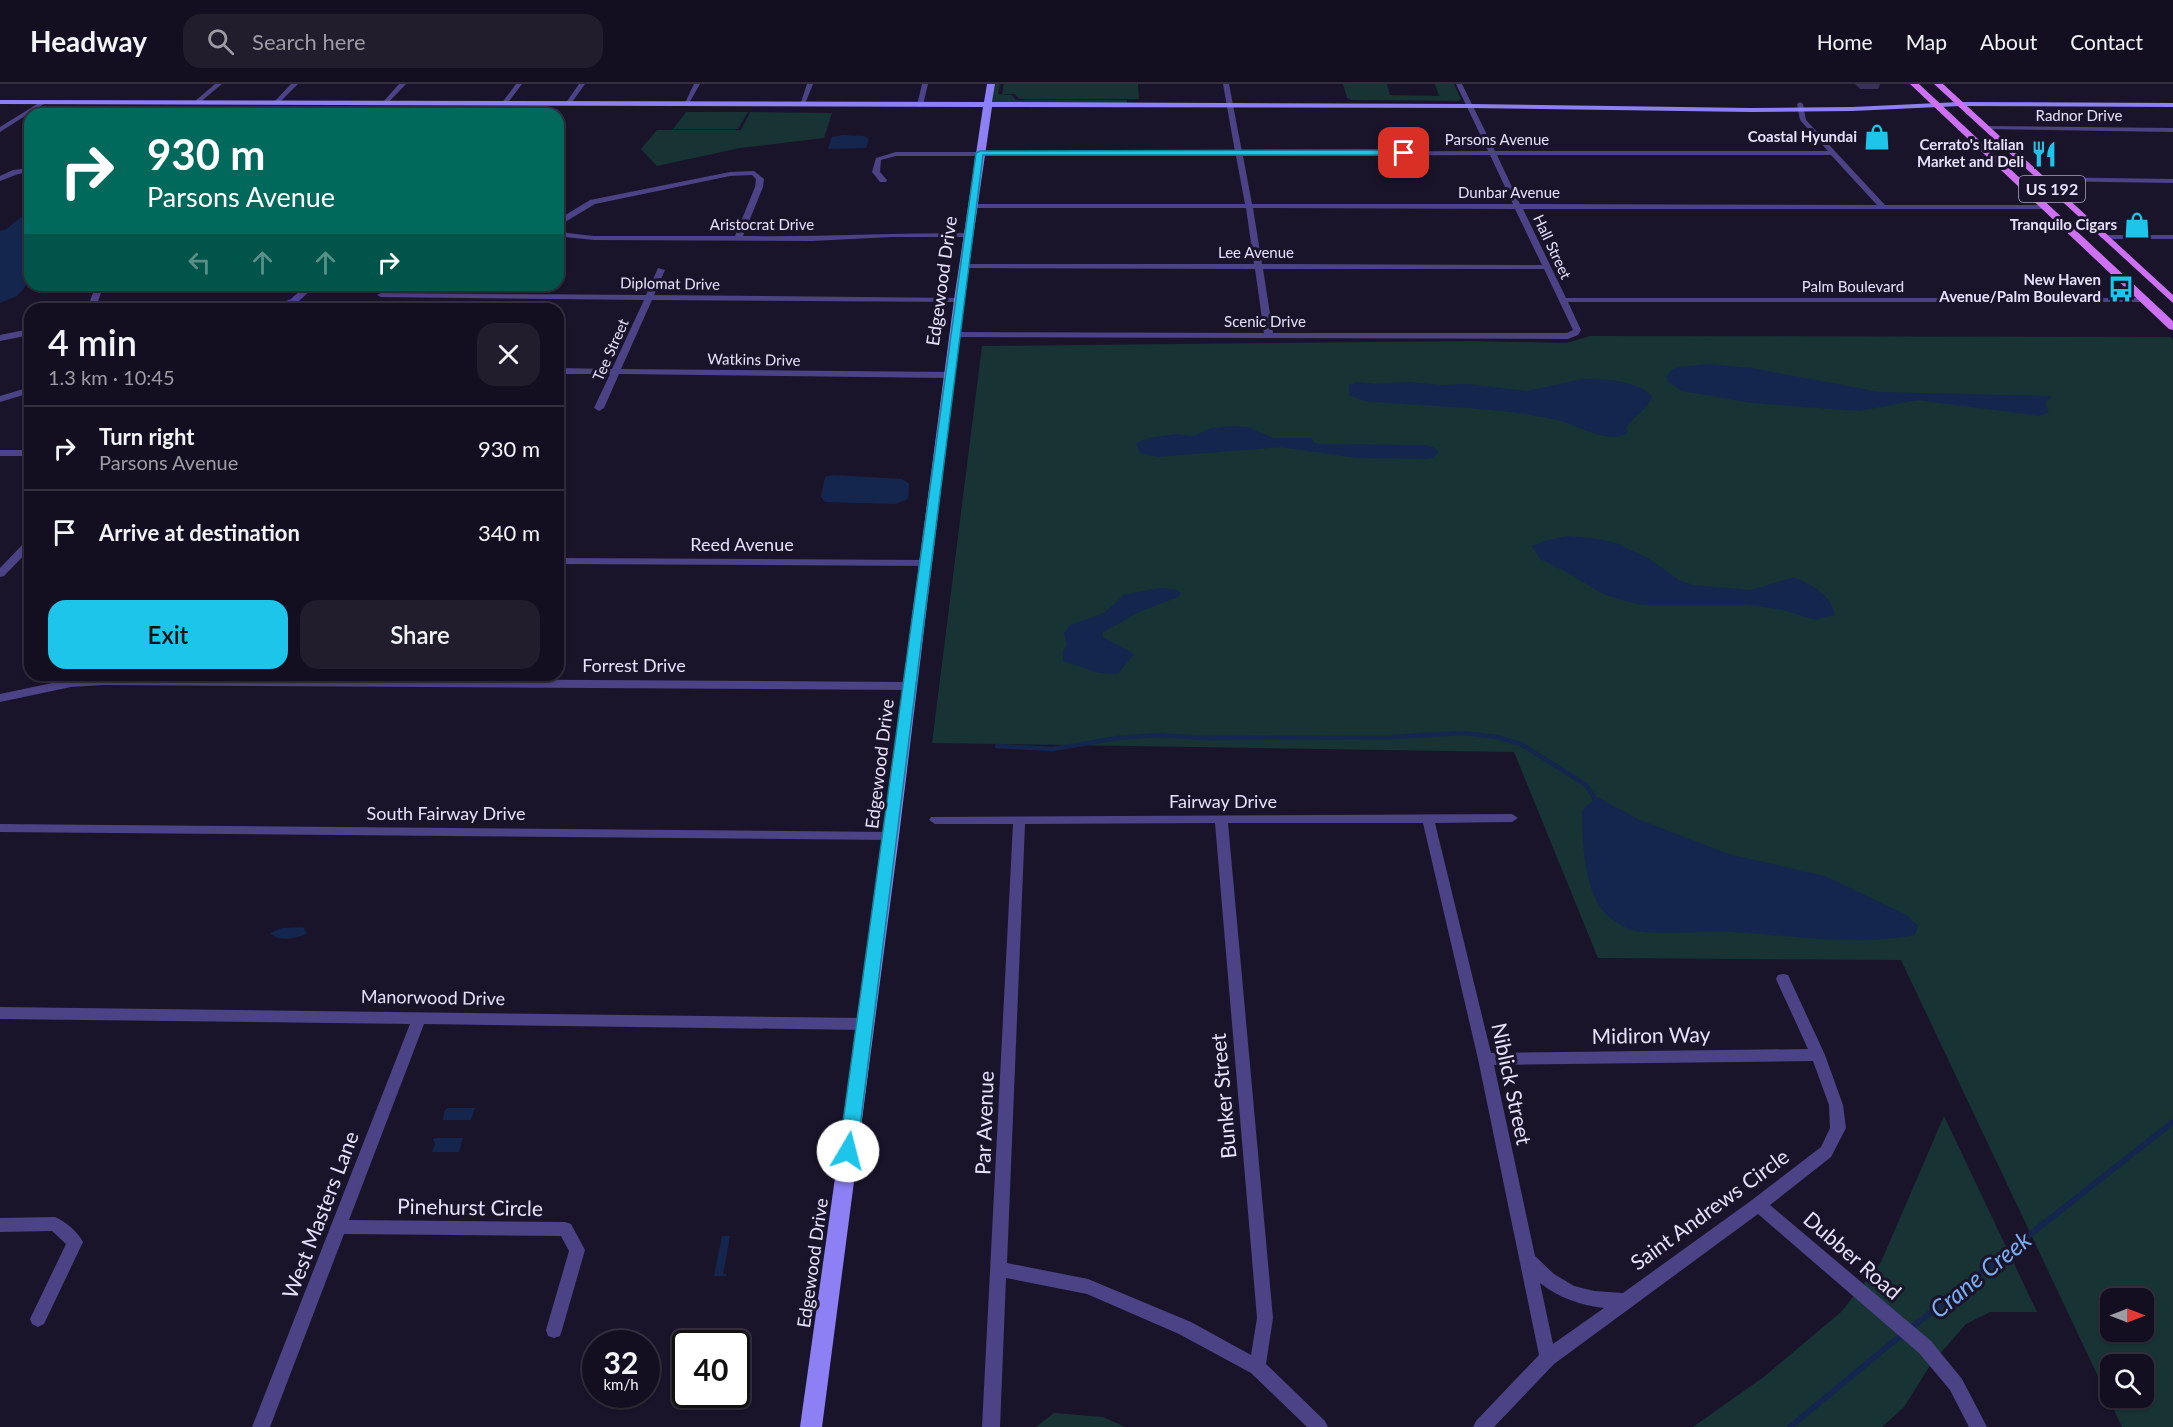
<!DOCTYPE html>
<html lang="en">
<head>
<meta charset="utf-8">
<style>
	body { margin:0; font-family:Lato,sans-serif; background:#211d2d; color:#f1f3f6; height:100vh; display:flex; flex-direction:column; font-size:22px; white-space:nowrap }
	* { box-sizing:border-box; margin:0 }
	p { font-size:20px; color:#9d9ca5 }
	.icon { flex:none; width:33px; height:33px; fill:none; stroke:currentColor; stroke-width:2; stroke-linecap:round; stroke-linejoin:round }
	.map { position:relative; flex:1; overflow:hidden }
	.drawer { position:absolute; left:24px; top:219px; width:540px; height:378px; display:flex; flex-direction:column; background:#140f20; border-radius:18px; box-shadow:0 2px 4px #0004,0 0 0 2px #332f3e }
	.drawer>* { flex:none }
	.hud { position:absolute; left:24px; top:24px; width:540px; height:183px; border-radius:18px; box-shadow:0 2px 4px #0004,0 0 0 2px #332f3e; background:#00695c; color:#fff; overflow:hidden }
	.needle { width:39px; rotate:90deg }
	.tools { position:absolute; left:2100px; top:1204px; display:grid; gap:12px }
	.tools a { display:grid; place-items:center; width:54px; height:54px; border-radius:12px; background:#140f20; box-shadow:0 2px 4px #0004,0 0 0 2px #332f3e; font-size:30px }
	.speed { position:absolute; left:582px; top:1246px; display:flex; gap:12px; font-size:30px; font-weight:700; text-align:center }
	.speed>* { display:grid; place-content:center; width:78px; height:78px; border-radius:50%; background:#140f20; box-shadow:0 2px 4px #0004,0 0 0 2px #332f3e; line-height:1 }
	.speed small { font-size:15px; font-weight:400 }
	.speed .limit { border:3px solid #111; border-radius:9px; background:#fff; color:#111 }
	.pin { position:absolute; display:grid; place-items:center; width:51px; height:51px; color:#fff; margin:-26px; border-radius:12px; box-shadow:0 3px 9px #0006 }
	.me { position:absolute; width:66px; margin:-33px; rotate:8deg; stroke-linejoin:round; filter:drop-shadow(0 0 4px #0008) }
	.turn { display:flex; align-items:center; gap:21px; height:126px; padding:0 24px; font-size:27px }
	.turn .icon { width:78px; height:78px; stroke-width:2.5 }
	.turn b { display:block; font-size:42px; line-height:51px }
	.lanes { display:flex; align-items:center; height:57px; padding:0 24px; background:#0003; justify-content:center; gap:30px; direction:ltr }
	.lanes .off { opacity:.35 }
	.round { display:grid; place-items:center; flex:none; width:63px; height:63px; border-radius:18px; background:#211d2d }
	.head { display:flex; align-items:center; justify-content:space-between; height:102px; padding:0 24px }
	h1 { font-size:36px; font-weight:600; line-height:45px }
	.cta { display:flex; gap:12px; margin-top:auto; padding:12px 24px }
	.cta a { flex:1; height:69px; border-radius:18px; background:#1ec5eb; color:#111; font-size:24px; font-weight:600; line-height:69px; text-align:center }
	.cta a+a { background:#211d2d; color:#f1f3f6 }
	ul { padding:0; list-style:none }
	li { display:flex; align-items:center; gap:18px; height:84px; padding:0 24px; border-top:2px solid #332f3e }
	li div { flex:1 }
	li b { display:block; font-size:22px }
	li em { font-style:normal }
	header { display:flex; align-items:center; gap:36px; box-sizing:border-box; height:84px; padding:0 30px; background:#140f20; border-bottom:2px solid #332f3e }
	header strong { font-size:28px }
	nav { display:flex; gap:33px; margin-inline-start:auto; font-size:21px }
	.search { width:420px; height:54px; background:#211d2d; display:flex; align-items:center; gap:15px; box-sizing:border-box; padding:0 21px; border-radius:18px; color:#9d9ca5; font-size:22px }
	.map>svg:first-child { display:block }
</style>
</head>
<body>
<header>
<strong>Headway</strong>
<div class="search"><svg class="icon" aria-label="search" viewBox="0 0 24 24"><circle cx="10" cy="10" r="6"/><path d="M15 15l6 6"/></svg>Search here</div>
<nav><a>Home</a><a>Map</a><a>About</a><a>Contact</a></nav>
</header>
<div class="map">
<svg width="2173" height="1343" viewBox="0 0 2173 1343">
	<rect width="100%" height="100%" fill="#1a142b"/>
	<!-- green -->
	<path fill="#173334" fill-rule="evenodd" d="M995,0H1000L998,10L1012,11L1016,16H1127V19H992Z
		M1004,0H1138L1139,15H1019L1015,10H1002Z
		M1343,0H1387L1390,11L1439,12L1435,0H1454L1461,15L1459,17L1351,16L1347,14Z
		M457,23L503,24L520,30H443Z
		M686,28H748L738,45H673Z
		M750,28L832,29L824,54L740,64L657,82L641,65L657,46H741Z
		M1590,252L2170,253L2173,256V1343H2122L1901,876L1598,874L1514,668L932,659L982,262L1473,257L1566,259ZM2110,1215H2144V1248H2110ZM2110,1281H2144V1314H2110Z
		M1944,1032L2037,1228H1990L1966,1240L1931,1280L1904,1323L1882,1343H1693L1765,1292L1841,1228L1881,1178Z
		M1054,1329L1103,1333L1125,1343H1036Z"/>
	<!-- water -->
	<path fill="#15264e" d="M843,51L864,52L869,55L866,64L828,65L832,53Z
		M30,126V197L17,212L0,219V147L6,145Z
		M1708,280L1752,284L1880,308L2052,312L2045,319L2049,328L2039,332L1917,316L1860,327L1752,319L1682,307L1668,298L1667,291L1673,285L1680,283Z
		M1582,295C1600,294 1639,297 1652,312C1648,326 1634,331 1626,344L1628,349C1609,361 1577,341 1557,336C1494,322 1429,323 1365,317L1349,311V301L1356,298L1377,300L1410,298L1440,301L1467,300L1528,307Z
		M1233,342L1248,343L1273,354H1312L1313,358L1319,360L1423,361L1434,363L1439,368L1433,374L1425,375L1357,374L1281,363L1158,373L1140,369L1136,359L1149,354L1176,350L1194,352L1211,344Z
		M833,391L902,395L909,400L908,415L895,420L825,418L821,413L825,393Z
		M1568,452L1593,454L1616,459L1648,474L1679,496L1693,501L1751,506L1794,493C1812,501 1831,510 1835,531L1815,536L1783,526L1749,521H1642L1622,516L1603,510L1568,489L1540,475L1532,462L1547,456Z
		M1159,504L1175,505L1181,509L1178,513L1139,528L1102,549L1103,553L1134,570L1118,590L1099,589L1063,577V566L1067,562L1064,549L1070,541L1104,529L1124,511Z
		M1597,713L1640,736L1729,770L1825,792L1907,831L1918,842L1915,851C1854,863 1792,851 1731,848C1700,847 1666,851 1635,847C1628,846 1613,837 1607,831C1584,809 1582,757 1582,726Z
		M303,843L307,849C298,855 278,858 270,849L282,844Z
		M448,1024H475L471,1036H443L445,1026Z
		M438,1054H463L459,1068H432L435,1060L433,1055Z
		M722,1152H730L723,1190H726V1192H714Z"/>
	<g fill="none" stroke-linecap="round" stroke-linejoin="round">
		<!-- stream-far1 -->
		<path stroke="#15264e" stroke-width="4.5" d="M997,662L1053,665L1118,654L1158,651L1205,654L1392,653L1462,649L1497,653L1521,660L1586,701L1595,715"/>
		<!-- stream -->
		<path stroke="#15264e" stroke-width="6" d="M1790,1343L1883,1266L2173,1038"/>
		<!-- street -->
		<path fill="#4b4385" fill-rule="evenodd" d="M215,0H222L198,20H194V18Z
			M291,0H298L278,20H274V18Z
			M399,0H406L387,20H383V18Z
			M516,0H522L506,21H502L501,20Z
			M579,0H585L570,21H566L565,20Z
			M694,0H700L688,21H684Z
			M807,0H813L805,20L800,21Z
			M922,0H928L923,21L920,23L917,21Z
			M1223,0H1229L1242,68L1488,67L1456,0H1462L1495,67H1828L1800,36L1797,20L1800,18L1803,20L1806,36L1885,121H2045L2049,123L2045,125H1523L1566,214H2144L2148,216L2144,218H1568L1581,246L1578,251L1568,255L952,253L951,251L955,248L1264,249L1255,185L964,184L960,182L964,180H1254L1246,124H972L968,122L972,120H1245L1236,72H896L881,76L880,88L887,96L886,98H880L872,88L876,74L896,68H1235ZM1490,71L1513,120H1252L1243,72ZM1497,71H1831L1877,121L1520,120ZM1253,124L1515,125L1542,181L1262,180ZM1263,185H1544L1573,246L1567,249H1273Z
			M42,17L47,18L0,48V43Z
			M1986,42L2173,44V48L1984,45L1983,44Z
			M30,84V88L18,90L0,97V92L13,86Z
			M754,87L764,95L763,103L743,152C818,153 893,149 968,149L972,151L968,153H891L812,157L594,156L565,153L558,149L559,135L590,116L730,88ZM752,91L756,95L755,103L735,152H594L567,149L562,144L565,138L595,120L730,92Z
			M2038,93L2173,95V99L2041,97L2037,95Z
			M2101,151H2173V155H2104L2100,153Z
			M658,184L665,186L654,211L959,214L963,216L959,218L652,216L621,285L949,288L953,291L949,294L619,290L604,324L599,327L594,324L610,290H558V284L612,285L644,216L381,213L377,211L381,209L646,211Z
			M96,201H104L95,225H87Z
			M306,201H314C300,219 291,225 268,225L291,215Z
			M30,245V251L0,257V251Z
			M30,303V309L0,318V312Z
			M0,366H30V372H0Z
			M30,456V465L4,492L0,493V484L26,457Z
			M558,474L925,476L930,479L925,482L558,480Z
			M103,593L909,598L915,602L909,606L103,601L71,603L0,618V610L71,595Z
			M1512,730L1518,734L1512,738L1435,739L1491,969L1808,965L1776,895L1778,891L1783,890L1788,891L1825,971L1843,1021L1846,1044L1831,1073L1770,1121L1931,1257L1962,1295L1987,1343H1969L1950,1306L1919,1269L1758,1130L1554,1280L1494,1343H1473L1476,1337L1539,1271L1478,975L1423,739H1228L1273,1234L1266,1280L1325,1337L1328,1343H1307L1251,1289L1179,1250L1087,1210L1006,1194L1000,1343H982L1013,740H935L929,736L931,733ZM1215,739L1257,1234L1251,1271L1191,1238L1088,1195L1007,1179L1025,740ZM1813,977L1829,1021L1830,1044L1821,1063L1752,1116L1623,1209L1594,1207L1574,1202L1554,1190L1535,1172L1494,981ZM1540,1199C1559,1214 1580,1221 1604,1224L1553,1260Z
			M0,740L891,748L895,749L897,752L895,755L891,756L0,748Z
			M0,923L865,934L870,936L872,940L870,944L865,946L424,940L349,1136L565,1138L571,1140L585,1166L562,1246L560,1252L554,1254L548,1252L546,1246L569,1167L561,1152L344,1150L270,1343H252L410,940L0,935Z
			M55,1133C65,1137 78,1148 83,1158L44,1240L38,1243L32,1240L30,1235L66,1160L52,1147L0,1148V1134Z"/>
		<!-- secondary -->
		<path fill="#8d80f4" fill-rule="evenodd" d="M987,0H995L992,18L1470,20L1751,24L1852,23L1960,18L2173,19V23L1960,22L1852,27L1751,28L1470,24L992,23L964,216L899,752L822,1343H800L883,752L954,216L983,23L0,20V16L984,18Z"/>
		<!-- primary -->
		<path fill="#cd71f2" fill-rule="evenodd" d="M1910,0H1919L2173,237V246L2169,245Z
			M1934,0H1943L2173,211V219Z"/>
	</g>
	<!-- wall -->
	<path fill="#3a2f56" d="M1855,0H1880L1878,5H1860Z"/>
	<!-- route -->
	<path fill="#1ec5eb" stroke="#148099" stroke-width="1.5" d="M1404,66L1407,67V71H983L857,1067L854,1072L848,1075L842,1072L839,1067L976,69L980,67Z"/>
	<!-- icons -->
	<defs>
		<g id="shop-bare" transform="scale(2.07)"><path d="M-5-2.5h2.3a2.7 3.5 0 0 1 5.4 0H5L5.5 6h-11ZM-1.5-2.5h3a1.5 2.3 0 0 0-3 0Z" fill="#1ec5eb" stroke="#1a142b" stroke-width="2.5" paint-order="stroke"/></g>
		<g id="restaurant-bare" transform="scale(2.07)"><path d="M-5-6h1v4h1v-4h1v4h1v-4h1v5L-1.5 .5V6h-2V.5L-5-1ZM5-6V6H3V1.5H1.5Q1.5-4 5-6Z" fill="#1ec5eb" stroke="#1a142b" stroke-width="2.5" paint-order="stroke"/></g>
		<g id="bus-bare" transform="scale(2.07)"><path d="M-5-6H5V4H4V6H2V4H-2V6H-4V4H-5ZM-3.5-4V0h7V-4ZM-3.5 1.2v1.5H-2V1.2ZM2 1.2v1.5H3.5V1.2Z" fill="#1ec5eb" stroke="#1a142b" stroke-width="2.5" paint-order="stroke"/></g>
	</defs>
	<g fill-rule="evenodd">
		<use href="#shop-bare" x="1877" y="53"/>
		<use href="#restaurant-bare" x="2044" y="70"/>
		<use href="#shop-bare" x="2137" y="141"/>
		<use href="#bus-bare" x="2121" y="205"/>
	</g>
	<g text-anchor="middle" stroke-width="6" stroke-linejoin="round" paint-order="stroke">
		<!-- far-street labels -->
		<g font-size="15" fill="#e6e0fc" stroke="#1a142b">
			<text x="2079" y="37">Radnor Drive</text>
			<text x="1497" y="61">Parsons Avenue</text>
			<text x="1509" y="114">Dunbar Avenue</text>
			<text x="762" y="146">Aristocrat Drive</text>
			<text transform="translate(1552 163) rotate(65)" y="5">Hall Street</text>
			<text x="1256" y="174">Lee Avenue</text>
			<text transform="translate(670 200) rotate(1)" y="5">Diplomat Drive</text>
			<text x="1853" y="208">Palm Boulevard</text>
			<text x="1265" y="243">Scenic Drive</text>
			<text transform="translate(611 266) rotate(-66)" y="5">Tee Street</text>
			<text transform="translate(754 276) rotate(1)" y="5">Watkins Drive</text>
		</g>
		<!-- far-poi labels -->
		<g font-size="15" font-weight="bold" fill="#e6e0fc" stroke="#1a142b" text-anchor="end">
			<text x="1857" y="58">Coastal Hyundai</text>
			<text x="2024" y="66">Cerrato's Italian<tspan x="2024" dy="17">Market and Deli</tspan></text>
			<text x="2117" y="146">Tranquilo Cigars</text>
			<text x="2101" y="201">New Haven<tspan x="2101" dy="17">Avenue/Palm Boulevard</tspan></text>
		</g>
		<!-- shield labels -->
		<rect fill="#1a142b" stroke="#a9a3bd" stroke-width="1.5" x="2019" y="92" width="66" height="26" rx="4.5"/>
		<g font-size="16" font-weight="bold" fill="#e6e0fc">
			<text x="2052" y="111">US 192</text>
		</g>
		<!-- street labels -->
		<g font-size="18" fill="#e6e0fc" stroke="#1a142b">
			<text transform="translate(942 197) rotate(-82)" y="6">Edgewood Drive</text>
			<text x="742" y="467">Reed Avenue</text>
			<text x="634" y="588">Forrest Drive</text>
			<text transform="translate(880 680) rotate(-83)" y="6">Edgewood Drive</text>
			<text x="1223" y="724">Fairway Drive</text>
			<text x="446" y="736">South Fairway Drive</text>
			<text transform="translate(433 914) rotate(1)" y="6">Manorwood Drive</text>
			<text transform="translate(813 1179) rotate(-82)" y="6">Edgewood Drive</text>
		</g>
		<!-- near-street labels -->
		<g font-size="21" fill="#e6e0fc" stroke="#1a142b">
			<text transform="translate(1651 952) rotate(-1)" y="7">Midiron Way</text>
			<text transform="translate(1511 1000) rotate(78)" y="7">Niblick Street</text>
			<text transform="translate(1224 1012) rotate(-95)" y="7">Bunker Street</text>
			<text transform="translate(985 1039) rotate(-88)" y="7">Par Avenue</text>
			<text transform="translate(470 1124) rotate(1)" y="7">Pinehurst Circle</text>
			<text transform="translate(1710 1126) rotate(-36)" y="7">Saint Andrews Circle</text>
			<text transform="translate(321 1131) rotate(-69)" y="7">West Masters Lane</text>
			<text transform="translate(1852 1172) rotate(41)" y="7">Dubber Road</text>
		</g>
		<!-- near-water labels -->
		<g font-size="24" font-style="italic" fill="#78aff3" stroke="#1a142b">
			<text transform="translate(1981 1191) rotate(-39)" y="8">Crane Creek</text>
		</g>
	</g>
</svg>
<div class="tools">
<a><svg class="needle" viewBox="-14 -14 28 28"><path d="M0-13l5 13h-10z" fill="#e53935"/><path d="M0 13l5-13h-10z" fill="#9d9ca5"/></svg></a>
<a><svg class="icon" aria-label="search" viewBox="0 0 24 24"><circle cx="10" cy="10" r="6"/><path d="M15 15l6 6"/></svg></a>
</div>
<div class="speed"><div>32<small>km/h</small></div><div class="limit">40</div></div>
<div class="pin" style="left:1404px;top:69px;background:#d93025"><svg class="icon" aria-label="arrive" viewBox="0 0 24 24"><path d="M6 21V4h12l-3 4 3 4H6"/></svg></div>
<svg class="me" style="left:848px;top:1067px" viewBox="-20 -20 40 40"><circle r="19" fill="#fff"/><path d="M0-13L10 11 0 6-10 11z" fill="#1ec5eb"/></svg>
<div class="hud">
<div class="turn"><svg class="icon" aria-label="right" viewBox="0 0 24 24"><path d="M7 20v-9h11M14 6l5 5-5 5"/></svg><div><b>930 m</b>Parsons Avenue</div></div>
<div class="lanes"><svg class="icon off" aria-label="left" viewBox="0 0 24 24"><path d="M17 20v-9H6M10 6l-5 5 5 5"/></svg><svg class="icon off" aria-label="ahead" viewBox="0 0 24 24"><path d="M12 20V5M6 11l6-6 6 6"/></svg><svg class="icon off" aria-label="ahead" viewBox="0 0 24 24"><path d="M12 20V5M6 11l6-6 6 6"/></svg><svg class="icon" aria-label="right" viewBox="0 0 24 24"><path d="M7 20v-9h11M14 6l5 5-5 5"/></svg></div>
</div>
<section class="drawer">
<div class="head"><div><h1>4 min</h1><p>1.3 km · 10:45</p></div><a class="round"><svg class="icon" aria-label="close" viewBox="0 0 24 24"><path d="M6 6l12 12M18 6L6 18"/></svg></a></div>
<ul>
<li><svg class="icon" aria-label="right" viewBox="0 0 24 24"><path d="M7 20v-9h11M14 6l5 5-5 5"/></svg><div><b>Turn right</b><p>Parsons Avenue</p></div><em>930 m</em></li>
<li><svg class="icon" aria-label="arrive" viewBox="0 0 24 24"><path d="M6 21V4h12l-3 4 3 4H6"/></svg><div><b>Arrive at destination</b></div><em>340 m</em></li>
</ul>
<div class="cta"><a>Exit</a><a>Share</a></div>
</section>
</div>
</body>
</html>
